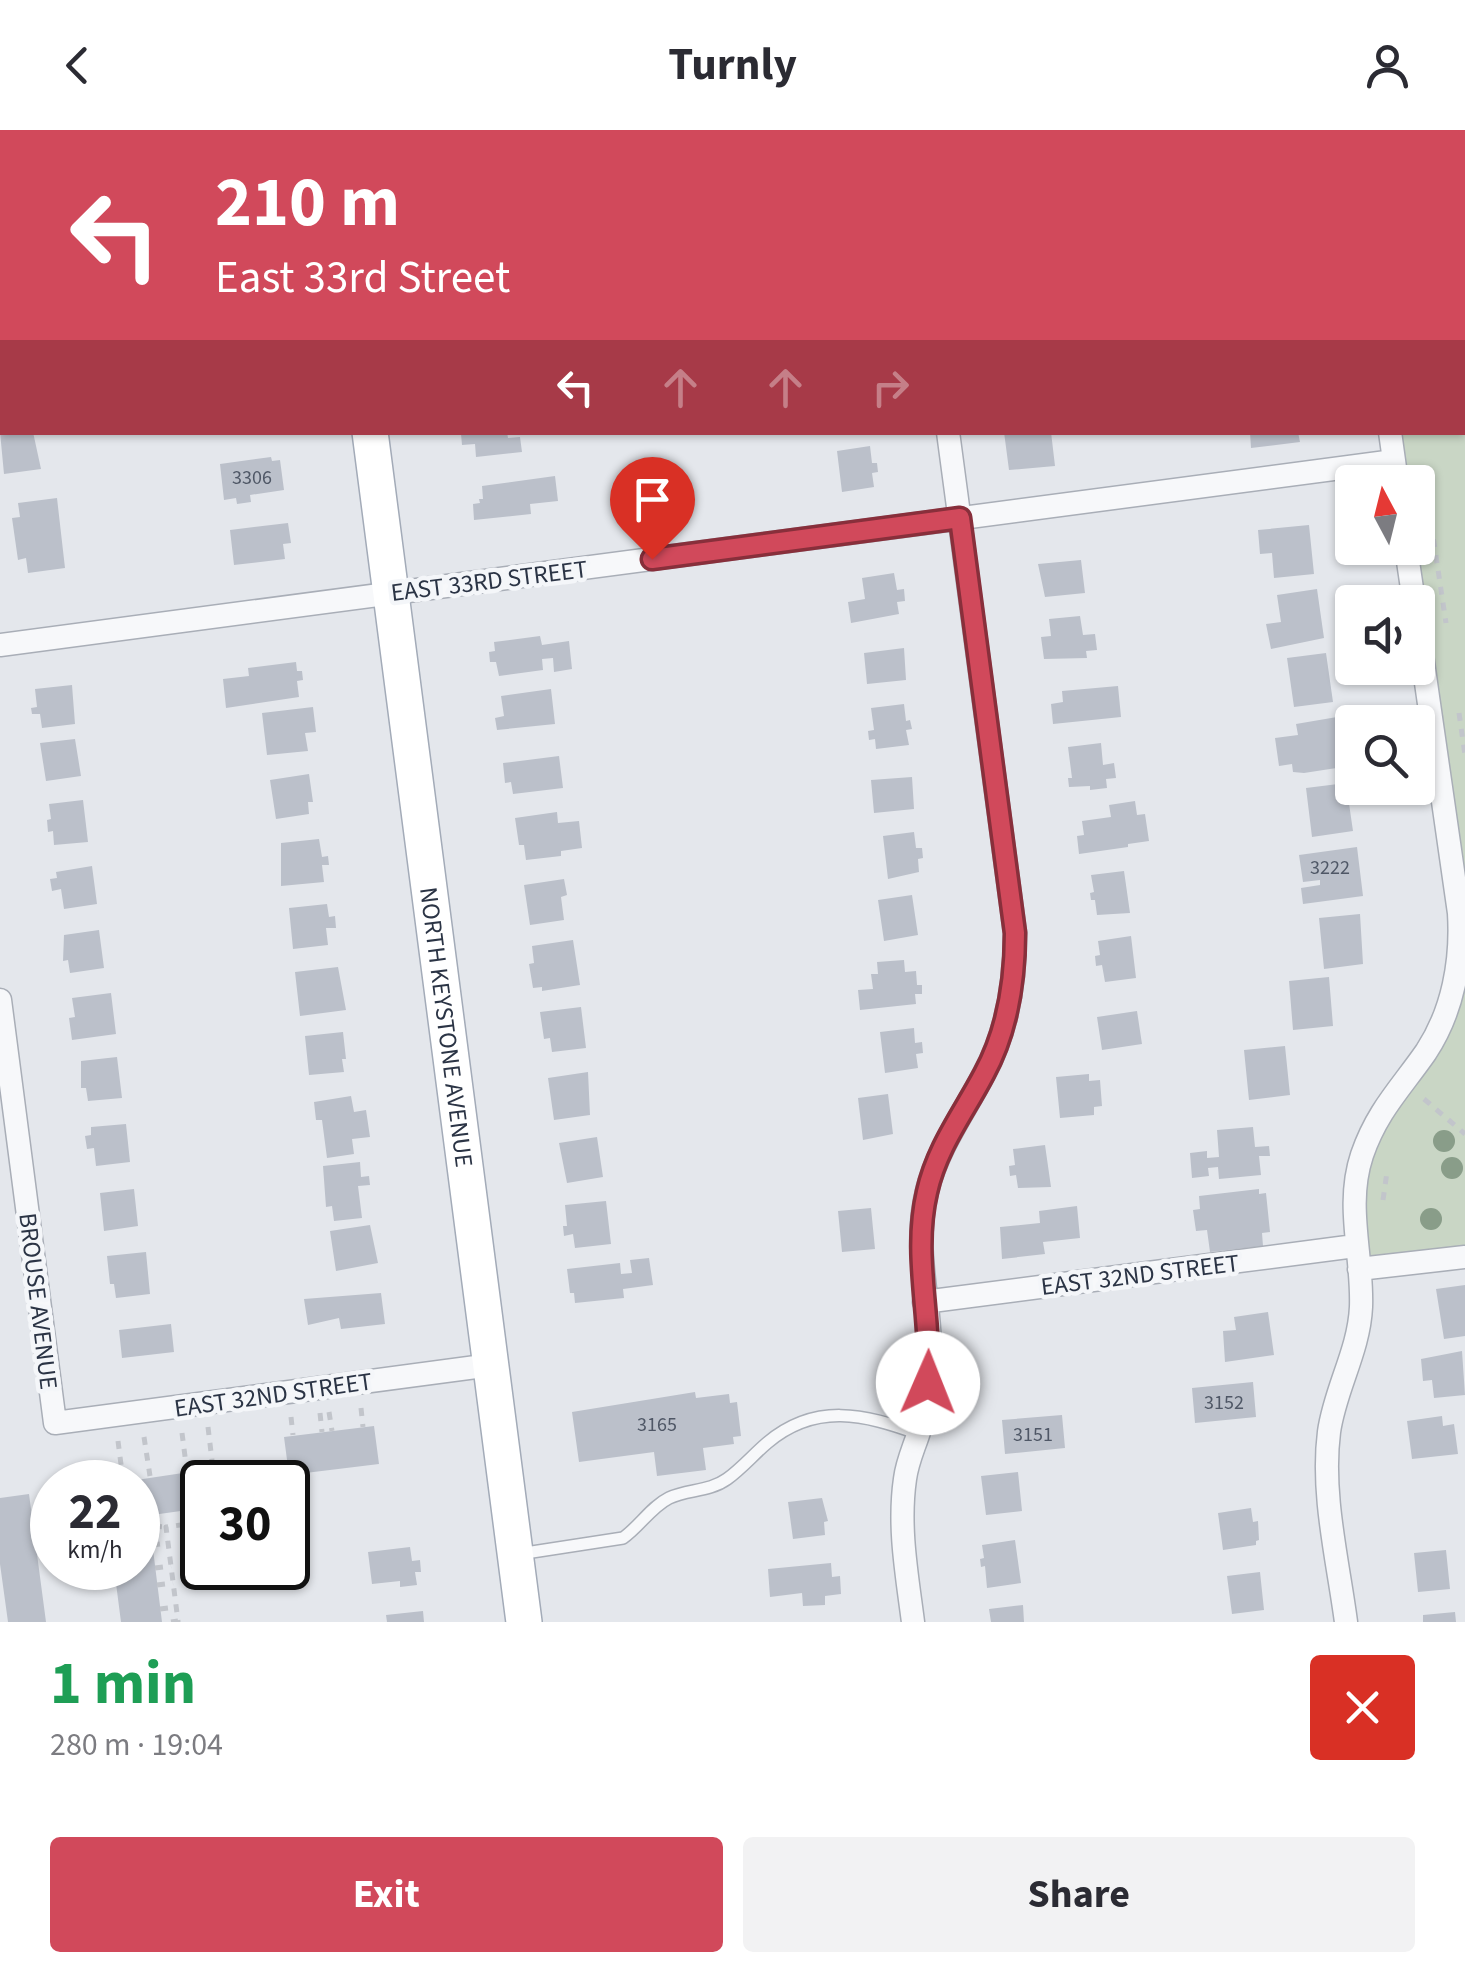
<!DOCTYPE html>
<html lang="en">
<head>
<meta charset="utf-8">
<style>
	body { margin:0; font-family:"Source Sans 3",sans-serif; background:#f2f2f3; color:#2b2b33; height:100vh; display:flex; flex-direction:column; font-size:38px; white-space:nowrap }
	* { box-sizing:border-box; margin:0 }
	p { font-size:32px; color:#7c7c81 }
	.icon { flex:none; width:55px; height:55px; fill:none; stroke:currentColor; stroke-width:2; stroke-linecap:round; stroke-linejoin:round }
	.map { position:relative; height:1492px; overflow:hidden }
	.panel { display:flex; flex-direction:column; background:#fff; flex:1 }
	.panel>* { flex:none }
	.hud { position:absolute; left:0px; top:0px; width:1465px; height:305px; box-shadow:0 2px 8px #0004; background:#d1495b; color:#fff; overflow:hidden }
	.needle { width:65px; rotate:353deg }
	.controls { position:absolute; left:1335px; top:335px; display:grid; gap:20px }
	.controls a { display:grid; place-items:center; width:100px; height:100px; border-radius:10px; background:#fff; box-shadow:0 2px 8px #0004; font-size:50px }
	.speed { position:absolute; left:30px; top:1330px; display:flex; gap:20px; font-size:50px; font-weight:700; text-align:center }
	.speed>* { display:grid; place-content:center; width:130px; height:130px; border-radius:50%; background:#fff; box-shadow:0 2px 8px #0004; line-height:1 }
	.speed small { font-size:25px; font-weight:400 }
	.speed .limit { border:5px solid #111; border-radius:15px; background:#fff; color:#111 }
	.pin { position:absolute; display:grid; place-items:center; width:85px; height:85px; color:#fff; margin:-102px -42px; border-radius:50% 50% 50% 0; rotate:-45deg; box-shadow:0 0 10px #0007 }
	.pin .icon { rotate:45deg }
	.me { position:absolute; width:110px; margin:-55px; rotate:1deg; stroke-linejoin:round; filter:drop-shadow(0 0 8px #0008) }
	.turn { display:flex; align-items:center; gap:35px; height:210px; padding:0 50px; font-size:45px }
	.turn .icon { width:130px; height:130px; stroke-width:2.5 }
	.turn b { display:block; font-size:70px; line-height:85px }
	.lanes { display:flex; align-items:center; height:95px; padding:0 50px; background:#0003; justify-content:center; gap:50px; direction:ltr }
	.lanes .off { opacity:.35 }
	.round { display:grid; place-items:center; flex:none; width:105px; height:105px; border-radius:10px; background:#f2f2f3 }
	.summary { display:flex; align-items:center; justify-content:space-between; height:170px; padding:0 50px }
	h1 { font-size:60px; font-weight:700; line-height:75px; color:#1e9e55 }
	.cta { display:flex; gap:20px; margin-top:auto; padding:20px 50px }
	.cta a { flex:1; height:115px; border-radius:10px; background:#d1495b; color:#fff; font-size:40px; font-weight:700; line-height:115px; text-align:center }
	.cta a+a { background:#f2f2f3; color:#2b2b33 }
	header { display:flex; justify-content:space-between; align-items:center; height:130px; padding:0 50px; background:#fff; font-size:45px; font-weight:700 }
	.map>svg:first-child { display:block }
</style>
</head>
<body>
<header><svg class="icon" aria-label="back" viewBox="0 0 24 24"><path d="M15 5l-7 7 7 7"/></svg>Turnly<svg class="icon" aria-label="person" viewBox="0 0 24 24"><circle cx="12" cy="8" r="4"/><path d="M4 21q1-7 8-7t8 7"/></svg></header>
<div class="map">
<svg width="1465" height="1492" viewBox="0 0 1465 1492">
	<rect width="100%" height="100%" fill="#e4e7ec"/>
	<!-- green -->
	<path fill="#c9d6c5" d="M1352,0H1465V1127L1364,1131L1356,1052L1430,915L1459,783L1409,418H1418V352H1400L1394,303L1462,302V2Z"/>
	<!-- building -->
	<path fill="#bbc0ca" d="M0,302H33L41,339L4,344Z
		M464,302H507L508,308L520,307L522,322L476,327L475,314L462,315L461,304Z
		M1004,302H1051L1055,336L1009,340Z
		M1250,302H1298L1300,312L1251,318Z
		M870,316L872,333H877L878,342L872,343L874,357L842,362L837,321Z
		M271,327L272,331L280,330L284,360L250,365L251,372L237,374L236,368L224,370L220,334Z
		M555,346L558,371L530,374L531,384L474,390L473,374L480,373L479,369H483L482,356Z
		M57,368L65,438L28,443L26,428L18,430L12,388L20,387L18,373Z
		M288,393L291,413L283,414L285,429L234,435L230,400Z
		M1309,395L1314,444L1274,448L1272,423L1260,424L1258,400Z
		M1081,430L1085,463L1045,467L1038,434Z
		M894,443L897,460L904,459L905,471L897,472L899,484L851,493L848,472L865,469L862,448Z
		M1317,459L1324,508L1271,519L1266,494L1281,492L1277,465Z
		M1080,486L1083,505L1095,504L1097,520L1086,521L1087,528L1044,529L1041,507L1051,506L1049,489Z
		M540,506L542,515L569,511L572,539L554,542L553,528L542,529L543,540L499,546L496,532H490L489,522L495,521L494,512Z
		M904,518L906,550L867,554L864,523Z
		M1326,523L1333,572L1294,577L1287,528Z
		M296,532L297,541H302L303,550L297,551L299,567L226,578L223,549L249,546L248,538Z
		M72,555L75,594L42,598L40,584H32L31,578L37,577L35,559Z
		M1118,556L1121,587L1053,594L1051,574L1063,572L1062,561Z
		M551,559L555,594L497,600L495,588L504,586L501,566Z
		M904,574L906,591L910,590L912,599L906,600L909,615L876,619L875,609L869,610L868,601L874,600L871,578Z
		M313,577L316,602L305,603L308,621L267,625L262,583Z
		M1337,587L1343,637L1304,643L1293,642L1292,634L1279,636L1275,608L1298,605L1296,594Z
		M75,609L81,646L46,651L40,613Z
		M1101,613L1103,635L1114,633L1116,648L1106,649L1107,658L1090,660V656L1069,657L1068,648H1072L1068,617Z
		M559,626L563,658L513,664L511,652L505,653L503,633Z
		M309,644L313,672H308L309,684L276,689L270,650Z
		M912,647L914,679L874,683L871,650Z
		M1346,653L1353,701L1312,707L1306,658Z
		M83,670L88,712L54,715L53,701L48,702L47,690L51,689L49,674Z
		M1135,671L1137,685L1145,684L1149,711L1128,714V717L1079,724L1077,706L1084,705L1082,691L1111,687L1109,675Z
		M557,682L558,693L579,691L582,718L561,721V726L526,730L524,715H519L515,688Z
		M914,702L916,718H922L923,728L918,729L919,742L888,749L883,706Z
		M319,709L322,727L328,726L329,735H322L324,752L281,756V713Z
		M1357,717L1363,766L1303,774L1301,758L1320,755V750L1303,752L1299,725Z
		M92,736L97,774L64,779L61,759L52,761L50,749L57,748L56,742Z
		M1124,741L1130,783L1097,785L1095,770H1091L1090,763L1094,762L1091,745Z
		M564,749L567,765L561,767L564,790L530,795L524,755Z
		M912,765L918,805L884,811L878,770Z
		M327,774L329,787L335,786L336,798H326L328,815L293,819L289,778Z
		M1360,784L1363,834L1324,839L1319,788Z
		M99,800L104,838L70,843L68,830L63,831L64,805Z
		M1131,806L1136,848L1105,852L1102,835L1096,836L1095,826L1100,825L1098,811Z
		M573,810L580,855L542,861V857L533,858L529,834L534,833L532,816Z
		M904,830L905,842L916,841L917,855H922V864H915L916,874L860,880L858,860L873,859L871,844H878L877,832Z
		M338,837L346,880L300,886L295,842Z
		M1329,847L1333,896L1293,900L1289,851Z
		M111,863L116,904L72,910L69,888L75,887L72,868Z
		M581,877L586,918L552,922L550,908L544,909L540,882Z
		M1137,881L1142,914L1102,920L1097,887Z
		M914,898L915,913L922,912L923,923L916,924L918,938L885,943L880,902Z
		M343,902L346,929H342L344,942L309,945L305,906Z
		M1285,916L1290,965L1249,970L1244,920Z
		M117,927L122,968L88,971L86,958H81V931Z
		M588,942L590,985L554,990L548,948Z
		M1089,944V951L1100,950L1102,976L1094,977V985L1060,988L1056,947Z
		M888,964L893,1004L863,1010L858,968Z
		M351,966L354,982L366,980L370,1007L352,1009L354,1024L327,1028L322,990H316L314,972Z
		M126,994L130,1032L96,1036L94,1018L87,1019L85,1006L91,1005V997Z
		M1253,997L1255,1017L1269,1016L1270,1026H1259L1261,1045L1219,1049L1218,1037L1208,1038L1209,1046L1192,1048L1190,1023L1207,1021V1028L1219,1027L1217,1000Z
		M597,1007L603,1047L567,1053L559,1013Z
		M1045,1015L1051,1057L1018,1058L1016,1045L1010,1046L1009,1036L1015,1035L1013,1019Z
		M360,1032L361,1047L369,1046L370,1055L358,1056L362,1088L334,1091L332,1076L326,1077L323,1036Z
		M134,1059L138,1096L104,1101L100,1063Z
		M1259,1059V1064L1266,1063L1270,1102L1262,1103L1263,1116L1210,1122L1207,1100L1196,1101L1193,1080L1200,1079L1199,1066Z
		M606,1071L611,1114L575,1118L573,1104L564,1106L563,1096H567L565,1075Z
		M1077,1076L1080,1108L1043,1112L1045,1124L1002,1129L1000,1097L1040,1093L1039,1081Z
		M871,1078L875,1119L842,1122L838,1081Z
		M370,1095L378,1133L336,1141L330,1101Z
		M146,1122L150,1164L116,1168L114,1154H110L107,1126Z
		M649,1128L653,1155L623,1159L624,1168L575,1173L574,1163H570L567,1139L620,1133L621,1144L632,1143L630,1130Z
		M1465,1155V1206L1444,1209L1436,1159Z
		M381,1163L385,1194L341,1199L339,1188L308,1195L304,1169Z
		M1268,1182L1274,1225L1225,1232L1223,1201L1236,1200L1234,1187Z
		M171,1194L174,1222L122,1228L119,1200Z
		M1462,1221L1465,1265L1434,1268L1432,1250L1423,1251L1421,1229Z
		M1253,1252L1256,1287L1195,1293L1192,1258Z
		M695,1262L696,1268L729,1264L730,1273L737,1272L741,1306L733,1307L734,1314L703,1318L706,1340L657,1346L654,1322L579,1332L572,1282Z
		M1062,1285L1065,1318L1005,1324L1002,1290Z
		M1442,1286L1443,1296L1454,1294L1458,1324L1412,1329L1407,1291Z
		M374,1296L379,1334L289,1345L284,1307Z
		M236,1335L238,1352H202V1378L138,1387V1352H123Z
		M1018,1342L1022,1381L986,1385L981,1346Z
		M29,1364L46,1492H8L0,1434V1368Z
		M822,1368L828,1391L824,1392L825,1405L793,1409L788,1372Z
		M1251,1378L1253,1392L1258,1391L1259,1410L1256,1411V1415L1223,1420L1218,1383Z
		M151,1403L162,1492H121L114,1438H138V1404Z
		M1015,1410L1021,1453L987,1458L985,1436L981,1437L980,1429L984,1428L982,1415Z
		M410,1417L412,1431L420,1430L421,1442H415L417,1455L400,1457V1451L372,1454L368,1422Z
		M1446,1420L1450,1459L1418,1462L1414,1423Z
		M831,1433L832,1447L840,1446L841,1464L825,1466V1475L803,1476L802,1463L770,1467L768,1439Z
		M1260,1442L1264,1480L1232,1484L1227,1446Z
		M1023,1475L1024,1492H991L989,1479Z
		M423,1481L424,1492H387L386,1485Z
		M1455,1482L1456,1492H1423V1485Z"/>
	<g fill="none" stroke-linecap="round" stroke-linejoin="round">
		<!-- service casing -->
		<g stroke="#a9aeb7" stroke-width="14">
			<path id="service" d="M519,1424L623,1408C639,1397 651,1377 669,1368C687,1359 709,1362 727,1349C741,1339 753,1325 767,1313C816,1272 864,1284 919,1304"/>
		</g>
		<!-- minor casing -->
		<g stroke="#a9aeb7" stroke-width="25">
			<path id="minor" d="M904,0L905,2
				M1346,0L1347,2
				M1390,302L1397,352
				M1406,418L1414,472
				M0,515L1394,331
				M0,870L55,1293L491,1235
				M1359,1139L1465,1127
				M924,1172L1355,1116
				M913,1492C907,1445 898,1397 905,1349C907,1333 913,1320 918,1305C926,1282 929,1255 930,1230C932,1169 911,1121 928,1057C940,1014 965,981 985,942C1008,899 1015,852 1015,803L948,302
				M1346,1492C1338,1431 1321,1364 1329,1302C1335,1259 1359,1221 1361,1177C1363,1125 1345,1076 1362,1025C1377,981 1401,958 1426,922C1453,881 1462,831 1459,783L1418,497"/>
		</g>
		<!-- primary casing -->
		<g stroke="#a3abb8" stroke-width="38">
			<g id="primary">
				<path d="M331,0V2"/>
				<path id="s1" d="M370,302L524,1492"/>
			</g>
		</g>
		<!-- path -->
		<path stroke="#c2c5cb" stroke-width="5" stroke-dasharray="8 8" stroke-linecap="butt" d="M1375,0V2
			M1424,346L1446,493
			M1459,583L1465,625
			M1424,969L1465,1004
			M1383,1070L1387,1042
			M361,1278L363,1297
			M329,1282L332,1301
			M320,1283L322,1302
			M291,1287L293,1305
			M208,1297L213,1339
			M182,1303L187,1342
			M144,1307L150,1346
			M118,1311L123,1350
			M191,1380L193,1393
			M152,1385L154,1396
			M138,1395L166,1397
			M152,1415L168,1413
			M155,1438L171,1436
			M157,1455L173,1453
			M160,1479L177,1477
			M171,1492L178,1491L166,1397L202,1392"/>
		<!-- service -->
		<use href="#service" stroke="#f7f8fa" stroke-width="11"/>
		<!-- minor -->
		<use href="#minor" stroke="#f7f8fa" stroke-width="22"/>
		<!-- primary -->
		<use href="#primary" stroke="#fff" stroke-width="35"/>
	</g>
	<!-- trees -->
	<g fill="#899d89">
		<circle cx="1444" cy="1011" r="11"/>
		<circle cx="1452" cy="1038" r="11"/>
		<circle cx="1431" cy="1089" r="11"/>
	</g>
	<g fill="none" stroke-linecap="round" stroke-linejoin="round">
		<!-- route casing -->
		<g stroke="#882f3b" stroke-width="25">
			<path id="route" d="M652,429L960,388L1015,803C1015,852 1008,900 984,944C963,984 937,1017 927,1062C912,1126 932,1189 928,1253"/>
		</g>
		<!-- route -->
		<use href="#route" stroke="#d1495b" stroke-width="18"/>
	</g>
	<g text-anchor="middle" stroke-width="9" stroke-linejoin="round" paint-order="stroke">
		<!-- number labels -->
		<g font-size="20" fill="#4f5766">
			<text x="252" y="354">3306</text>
			<text x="1330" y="744">3222</text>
			<text x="1224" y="1279">3152</text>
			<text x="657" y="1301">3165</text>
			<text x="1033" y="1311">3151</text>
		</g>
		<!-- street labels -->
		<g font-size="25" fill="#2b3445" stroke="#f4f6f9">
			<text transform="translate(489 450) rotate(-7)" y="9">EAST 33RD STREET</text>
			<text dy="9" stroke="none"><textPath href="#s1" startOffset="600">NORTH KEYSTONE AVENUE</textPath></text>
			<text transform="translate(1140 1144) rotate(-7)" y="9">EAST 32ND STREET</text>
			<text transform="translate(39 1171) rotate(83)" y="9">BROUSE AVENUE</text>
			<text transform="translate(273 1264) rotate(-8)" y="9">EAST 32ND STREET</text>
		</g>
	</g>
</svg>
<div class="controls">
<a><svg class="needle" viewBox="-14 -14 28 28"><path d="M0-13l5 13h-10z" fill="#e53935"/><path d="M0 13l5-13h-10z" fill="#7c7c81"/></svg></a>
<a><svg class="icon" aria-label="sound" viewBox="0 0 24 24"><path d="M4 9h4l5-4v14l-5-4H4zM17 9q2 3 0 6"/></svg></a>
<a><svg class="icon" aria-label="search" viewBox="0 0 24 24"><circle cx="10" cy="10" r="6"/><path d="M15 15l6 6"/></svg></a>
</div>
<div class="speed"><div>22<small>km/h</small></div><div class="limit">30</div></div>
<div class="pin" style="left:652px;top:429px;background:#d93025"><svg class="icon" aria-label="arrive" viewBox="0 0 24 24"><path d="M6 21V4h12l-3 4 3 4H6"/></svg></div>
<svg class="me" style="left:928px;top:1253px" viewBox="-20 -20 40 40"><circle r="19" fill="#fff"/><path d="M0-13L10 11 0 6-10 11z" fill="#d1495b"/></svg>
<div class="hud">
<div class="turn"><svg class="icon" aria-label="left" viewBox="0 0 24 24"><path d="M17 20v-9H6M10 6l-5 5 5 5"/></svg><div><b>210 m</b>East 33rd Street</div></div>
<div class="lanes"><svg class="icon" aria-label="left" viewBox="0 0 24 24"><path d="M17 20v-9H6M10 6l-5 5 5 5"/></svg><svg class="icon off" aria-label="ahead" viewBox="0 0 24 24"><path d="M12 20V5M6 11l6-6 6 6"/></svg><svg class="icon off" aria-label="ahead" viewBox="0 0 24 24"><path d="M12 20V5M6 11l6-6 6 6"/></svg><svg class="icon off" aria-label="right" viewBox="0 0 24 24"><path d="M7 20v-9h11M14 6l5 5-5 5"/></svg></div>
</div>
</div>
<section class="panel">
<div class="summary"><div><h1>1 min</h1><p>280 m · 19:04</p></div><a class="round" style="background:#d93025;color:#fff"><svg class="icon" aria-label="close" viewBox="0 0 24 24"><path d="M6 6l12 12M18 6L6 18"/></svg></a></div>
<div class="cta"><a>Exit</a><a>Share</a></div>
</section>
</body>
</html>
